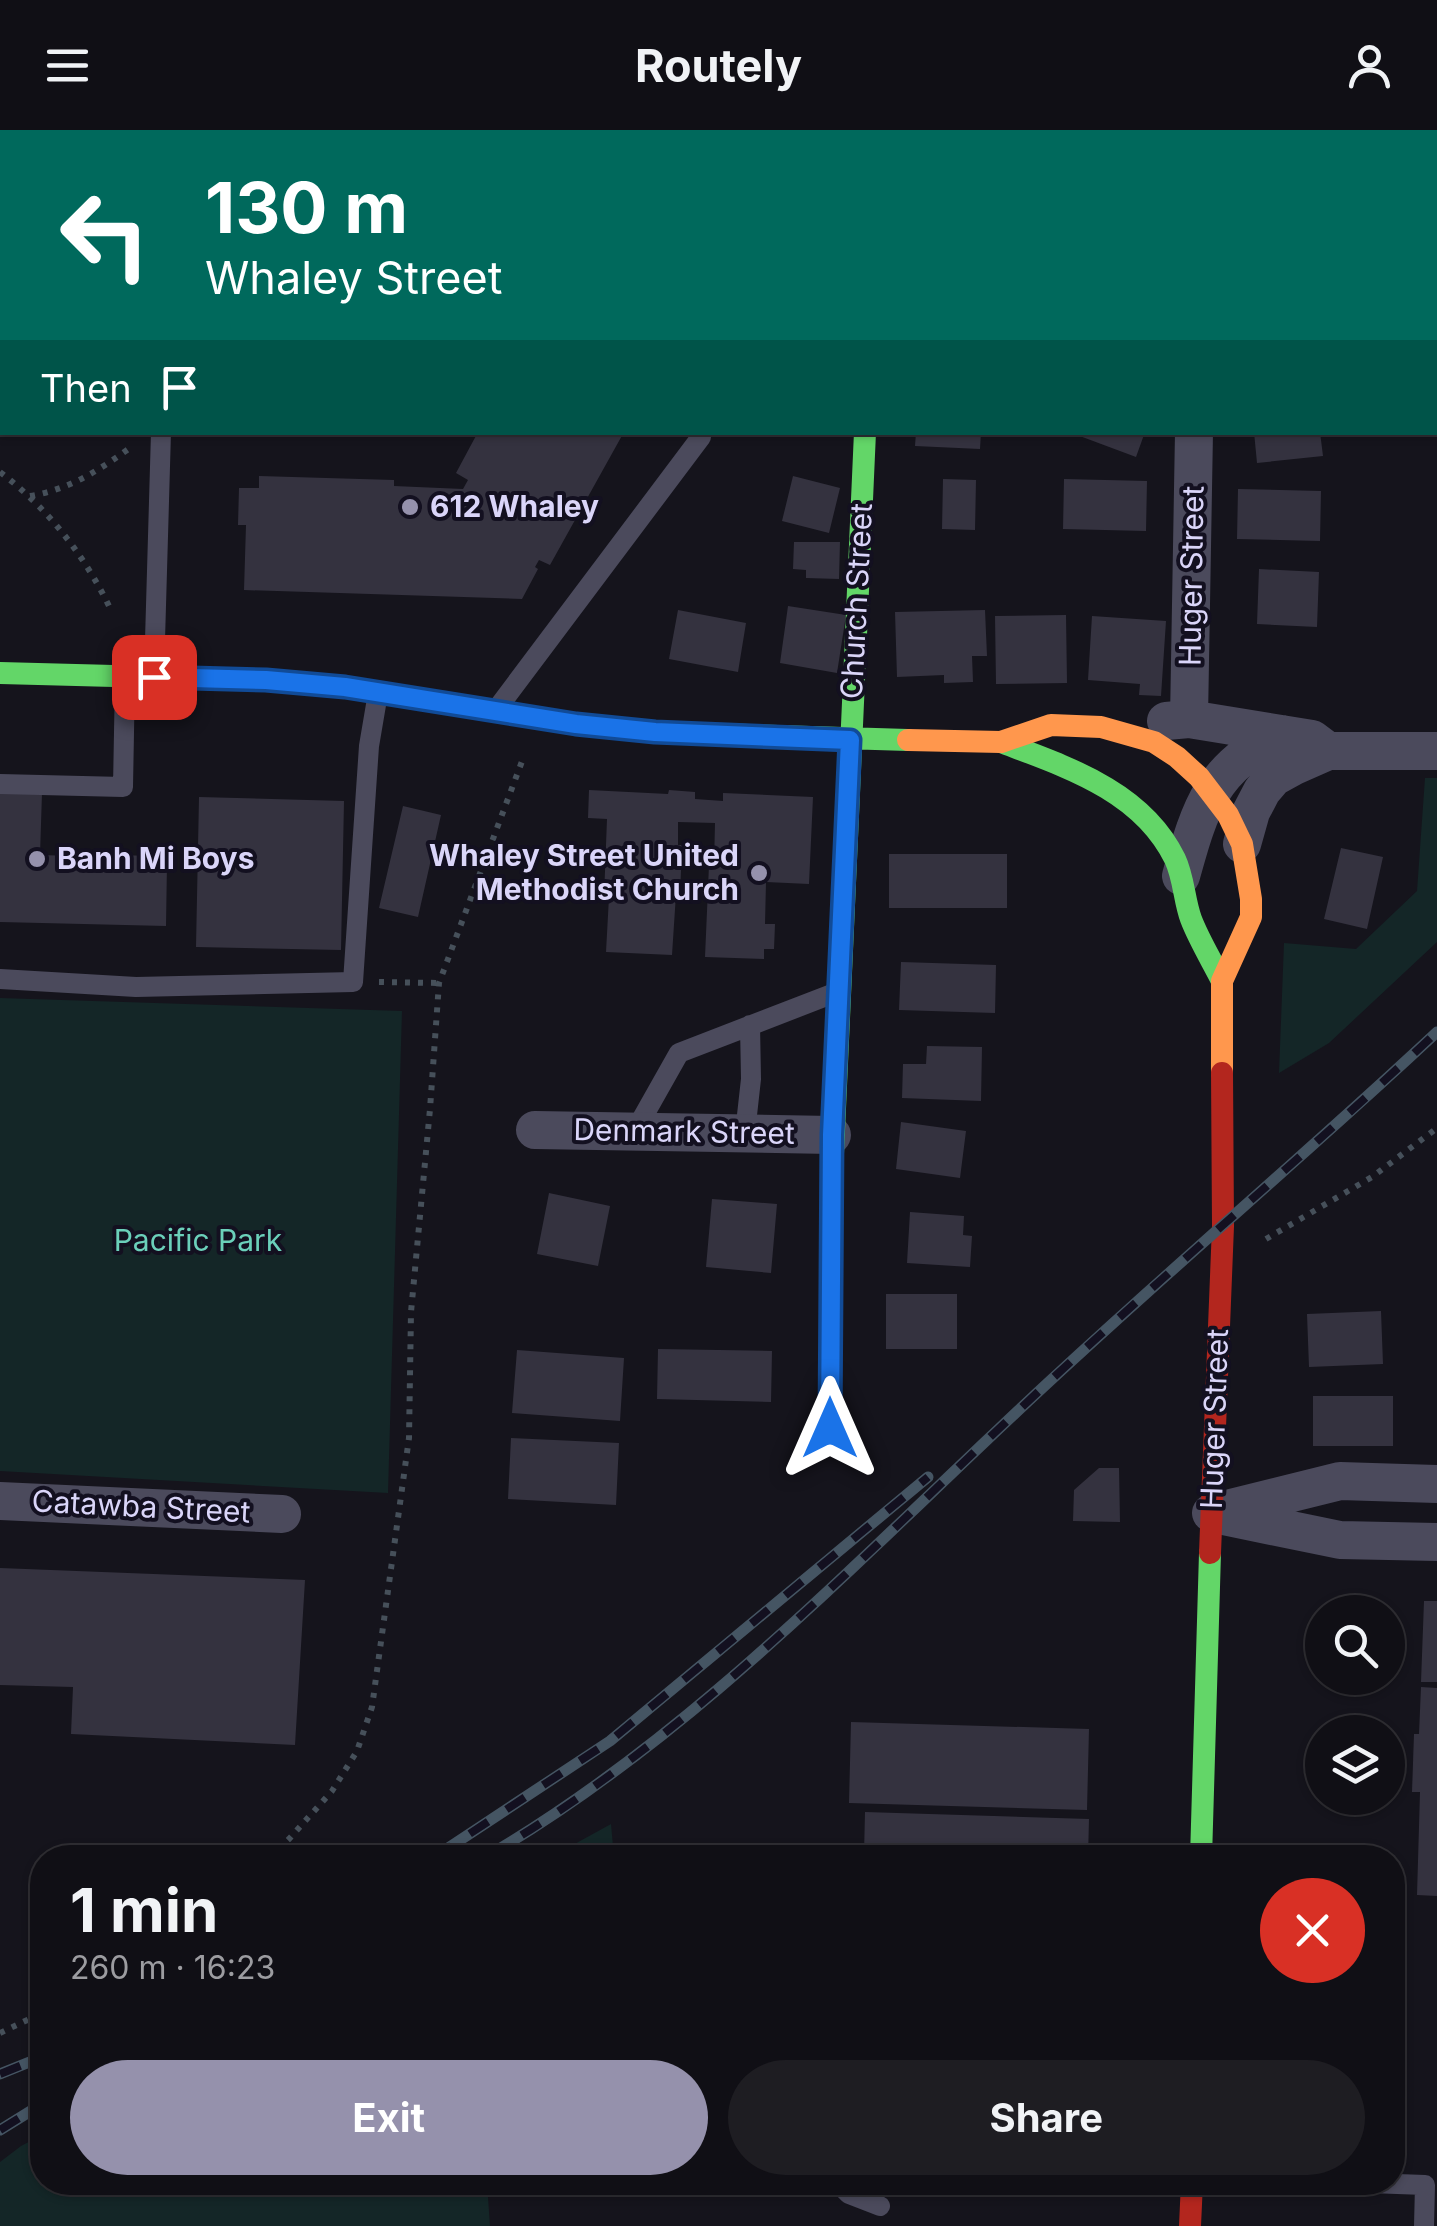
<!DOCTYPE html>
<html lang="en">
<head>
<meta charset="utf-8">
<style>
	body { margin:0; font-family:Inter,sans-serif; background:#1e1d22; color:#f1f3f6; height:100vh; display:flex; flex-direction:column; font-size:38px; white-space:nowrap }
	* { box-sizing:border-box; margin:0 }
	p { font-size:32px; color:#9c9ca0 }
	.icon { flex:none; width:55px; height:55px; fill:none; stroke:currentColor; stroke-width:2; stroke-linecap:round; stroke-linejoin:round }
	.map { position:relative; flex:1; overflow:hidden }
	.details { position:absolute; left:30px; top:1715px; width:1375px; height:350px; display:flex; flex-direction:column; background:#100f15; border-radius:40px; box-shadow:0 2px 8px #0004,0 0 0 2px #302f34 }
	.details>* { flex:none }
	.banner { position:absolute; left:0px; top:0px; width:1438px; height:305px; box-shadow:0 2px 8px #0004,0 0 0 2px #302f34; background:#00695c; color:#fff; overflow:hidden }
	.controls { position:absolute; left:1305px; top:1465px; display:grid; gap:20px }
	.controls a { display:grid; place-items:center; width:100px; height:100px; border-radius:50%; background:#100f15; box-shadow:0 2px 8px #0004,0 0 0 2px #302f34; font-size:50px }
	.pin { position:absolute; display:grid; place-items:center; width:85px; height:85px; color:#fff; margin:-42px; border-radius:20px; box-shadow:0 5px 15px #0006 }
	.me { position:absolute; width:110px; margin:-55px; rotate:0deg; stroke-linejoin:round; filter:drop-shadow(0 0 8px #0008) }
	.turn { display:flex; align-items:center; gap:35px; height:210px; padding:0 40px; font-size:45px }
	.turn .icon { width:130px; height:130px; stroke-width:2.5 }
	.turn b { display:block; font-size:70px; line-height:85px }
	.then { display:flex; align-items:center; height:95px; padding:0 40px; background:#0003; gap:20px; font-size:38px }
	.round { display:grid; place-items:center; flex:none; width:105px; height:105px; border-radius:52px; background:#1e1d22 }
	.overview { display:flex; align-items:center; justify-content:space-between; height:170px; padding:0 40px }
	h1 { font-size:60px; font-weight:700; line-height:75px }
	.primary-button { display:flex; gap:20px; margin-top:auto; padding:20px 40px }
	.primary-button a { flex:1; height:115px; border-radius:60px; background:#9591ac; color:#fff; font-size:40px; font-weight:700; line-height:115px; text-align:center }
	.primary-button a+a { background:#1e1d22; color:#f1f3f6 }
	header { display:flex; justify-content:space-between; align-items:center; height:130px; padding:0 40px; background:#100f15; font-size:45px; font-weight:700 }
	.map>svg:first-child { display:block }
</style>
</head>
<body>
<header><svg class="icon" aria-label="menu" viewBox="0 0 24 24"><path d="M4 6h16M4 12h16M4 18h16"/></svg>Routely<svg class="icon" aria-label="person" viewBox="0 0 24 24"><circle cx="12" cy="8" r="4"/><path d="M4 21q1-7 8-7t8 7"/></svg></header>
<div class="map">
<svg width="1437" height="2096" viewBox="0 0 1437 2096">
	<rect width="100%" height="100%" fill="#15141c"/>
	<!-- green -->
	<path fill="#142627" d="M1425,648H1437V812L1329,913L1279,943L1284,813L1356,819L1417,761Z
		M0,868L402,881L388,1363L0,1341Z
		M611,1694L614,1727H551Z
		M42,2005V2052L487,2053L490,2096H0V2032L21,2016Z"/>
	<!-- building -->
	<path fill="#34323f" d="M478,302H624L550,435L539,430L535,437L538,439L522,469L244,460L246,395H238L239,358H259V346L394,350V356L463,359L468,350L456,343Z
		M916,302H981L980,319L915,316Z
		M1069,302H1145L1136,327Z
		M1254,302H1320L1323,326L1257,333Z
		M793,346L840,358L829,403L782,391Z
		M943,349L976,350L975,400L942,399Z
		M1064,349L1147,351L1146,401L1063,399Z
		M1238,359L1321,361L1320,411L1237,409Z
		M794,412H840L839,449L806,448V440L793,439Z
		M1259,439L1319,442L1317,497L1257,494Z
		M788,476L846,485L837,543L780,533Z
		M678,480L746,493L738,542L669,529Z
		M985,480L987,526H972L973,552L944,553V545L897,547L895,482Z
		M1066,485L1067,553L996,554L995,486Z
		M1092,486L1166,491L1161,566L1139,565L1140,554L1088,550Z
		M589,660L668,664L669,660L695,662V669L723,671V663L813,667L809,754L766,752L765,794H775L774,819H764V829L705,827L709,735H714L715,693L678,692V715H682L680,765L676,764L672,825L606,822L609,767H604L607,689L588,688Z
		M0,661L42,663L40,725L74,726V731L119,732V725L151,726V733H167L166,796L0,792Z
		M199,667L344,671L341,820L196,817Z
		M403,676L441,685L418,787L379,778Z
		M1341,718L1383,727L1367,799L1324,789Z
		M889,724H1007V778H889Z
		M901,832L996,835L995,883L899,880Z
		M927,916L982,917L981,971L902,968L903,934H926Z
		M901,992L966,1001L960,1048L896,1039Z
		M549,1063L610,1076L598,1136L537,1124Z
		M712,1069L777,1074L771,1143L706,1137Z
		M910,1082L964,1086L963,1105L972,1106L970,1137L907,1133Z
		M886,1164H957V1219H886Z
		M1381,1181L1383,1234L1309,1237L1307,1184Z
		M658,1219L772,1221L771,1272L657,1269Z
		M517,1220L624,1228L620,1291L512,1283Z
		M1313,1266H1393V1316H1313Z
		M511,1308L619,1313L616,1375L508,1369Z
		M1099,1338H1119L1120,1392L1073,1391L1074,1360Z
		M0,1438L305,1450L295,1615L71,1604L73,1557L0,1555Z
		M1424,1471H1437V1552H1421Z
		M1421,1557L1437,1558V1766L1417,1765L1420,1662H1412L1414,1604H1419Z
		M851,1592L1089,1599L1087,1680L849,1673Z
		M865,1682L1089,1689L1088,1728H699V1719L864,1724Z"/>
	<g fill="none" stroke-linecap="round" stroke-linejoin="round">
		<!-- path -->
		<path stroke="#46505a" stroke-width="6" stroke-dasharray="5 8" stroke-linecap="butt" d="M0,230H2
			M0,342C47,378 83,423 109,476
			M30,366C71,359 101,339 134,315
			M379,852L439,853
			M1266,1109L1372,1047L1437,998
			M269,1728L289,1709L332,1661L357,1621L372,1577L409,1308L411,1182L430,979L439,853L524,626
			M0,1903L42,1883"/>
		<!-- lane -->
		<path stroke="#4b4a5c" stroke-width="20" d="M495,0L496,2
			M167,2V0
			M154,545L161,302
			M499,576L701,307
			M0,654L123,657L125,548
			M0,849L136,857L353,852L369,616L378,563
			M635,1001L679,923L837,862
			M745,1003L751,949L750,895
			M837,2052L849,2064L880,2076
			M1342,2052L1425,2055L1424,2096"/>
		<!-- street -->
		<path stroke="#4b4a5c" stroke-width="38" d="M880,2V0
			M1200,2V0
			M1189,589L1194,302
			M1166,591L1189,589L1312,609L1328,621
			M1242,714L1251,682L1262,661L1274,647L1294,636L1328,621H1437
			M1181,746C1200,677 1212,636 1282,604
			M535,1000L832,1005
			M0,1371L282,1384
			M1211,1383L1340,1351L1437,1354
			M1223,1386L1340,1410L1437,1412"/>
		<!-- fast -->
		<path stroke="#63d668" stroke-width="22" d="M0,543L266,550L345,557L576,594L655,602L908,610
			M1001,612C1067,637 1142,661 1175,729C1184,748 1184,770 1191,789C1199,810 1212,831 1222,851
			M832,1046L865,302
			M1201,1728L1210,1423"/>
		<!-- slow -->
		<path stroke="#ff974d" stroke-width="22" d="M908,610L1001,612L1051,595L1101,597L1154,612L1177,627L1199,647L1228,685L1242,714L1251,769V787L1222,851V943"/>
		<!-- jam -->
		<path stroke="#b3261e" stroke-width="22" d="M830,1299L832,1046
			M1210,1423L1223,1096L1222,943
			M1190,2096L1192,2052"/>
		<!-- rail casing -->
		<g stroke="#455563" stroke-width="11">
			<path id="rail" d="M433,1728L610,1611L928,1347
				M484,1728C687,1610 852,1436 1022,1277C1158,1149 1301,1029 1437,902
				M0,1944L42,1927
				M0,2000L42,1974"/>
		</g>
		<!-- rail -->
		<use href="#rail" stroke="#131020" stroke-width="8" stroke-dasharray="22" stroke-linecap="butt"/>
	</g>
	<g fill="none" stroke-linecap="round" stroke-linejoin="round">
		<!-- route casing -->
		<g stroke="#114b97" stroke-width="25">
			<path id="route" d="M154,547L266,550L345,557L576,594L655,602L850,610L832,1005L830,1298"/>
		</g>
		<!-- route -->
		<use href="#route" stroke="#1a73e8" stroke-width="18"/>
	</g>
	<!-- markers -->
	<g fill="#9591ac" stroke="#131020" stroke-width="4">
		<circle cx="410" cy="377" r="10"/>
		<circle cx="37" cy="729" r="10"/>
		<circle cx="759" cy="743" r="10"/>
	</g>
	<g text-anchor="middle" stroke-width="8" stroke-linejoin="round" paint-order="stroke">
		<!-- poi labels -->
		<g font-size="30" font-weight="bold" fill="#dad5f9" stroke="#131020" text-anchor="start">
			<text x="430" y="387">612 Whaley</text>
			<text x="739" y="736" text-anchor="end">Whaley Street United<tspan x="739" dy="34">Methodist Church</tspan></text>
			<text x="57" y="739">Banh Mi Boys</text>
		</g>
		<!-- street labels -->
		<g font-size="30" fill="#dad5f9" stroke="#131020">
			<text transform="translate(1192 446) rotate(-89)" y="10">Huger Street</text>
			<text transform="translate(857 471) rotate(-87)" y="10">Church Street</text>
			<text transform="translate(684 1002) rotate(1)" y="10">Denmark Street</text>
			<text transform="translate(1215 1289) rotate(-88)" y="10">Huger Street</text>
			<text transform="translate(141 1377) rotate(3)" y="10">Catawba Street</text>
		</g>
		<!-- park labels -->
		<g font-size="30" fill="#6bd0ba" stroke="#131020">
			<text x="198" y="1121">Pacific Park</text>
		</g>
	</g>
</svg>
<div class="controls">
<a><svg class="icon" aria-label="search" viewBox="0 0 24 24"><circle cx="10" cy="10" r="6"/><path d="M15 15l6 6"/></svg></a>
<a><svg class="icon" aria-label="layers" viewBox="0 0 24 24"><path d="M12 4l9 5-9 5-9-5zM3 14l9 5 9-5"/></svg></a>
</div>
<div class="pin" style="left:154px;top:547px;background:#d93025"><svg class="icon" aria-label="arrive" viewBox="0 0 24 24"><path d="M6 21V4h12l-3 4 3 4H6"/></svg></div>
<svg class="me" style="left:830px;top:1298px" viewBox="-20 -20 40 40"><path d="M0-17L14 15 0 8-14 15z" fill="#1a73e8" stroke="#fff" stroke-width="4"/></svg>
<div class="banner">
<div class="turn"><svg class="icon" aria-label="left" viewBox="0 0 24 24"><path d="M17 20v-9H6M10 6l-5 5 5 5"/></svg><div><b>130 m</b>Whaley Street</div></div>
<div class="then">Then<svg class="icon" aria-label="arrive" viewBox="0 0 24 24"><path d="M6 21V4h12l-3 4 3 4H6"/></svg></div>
</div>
<section class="details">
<div class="overview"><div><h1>1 min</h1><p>260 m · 16:23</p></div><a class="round" style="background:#d93025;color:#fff"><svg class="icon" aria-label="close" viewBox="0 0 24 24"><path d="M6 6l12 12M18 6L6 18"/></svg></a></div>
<div class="primary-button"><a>Exit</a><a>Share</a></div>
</section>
</div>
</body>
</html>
